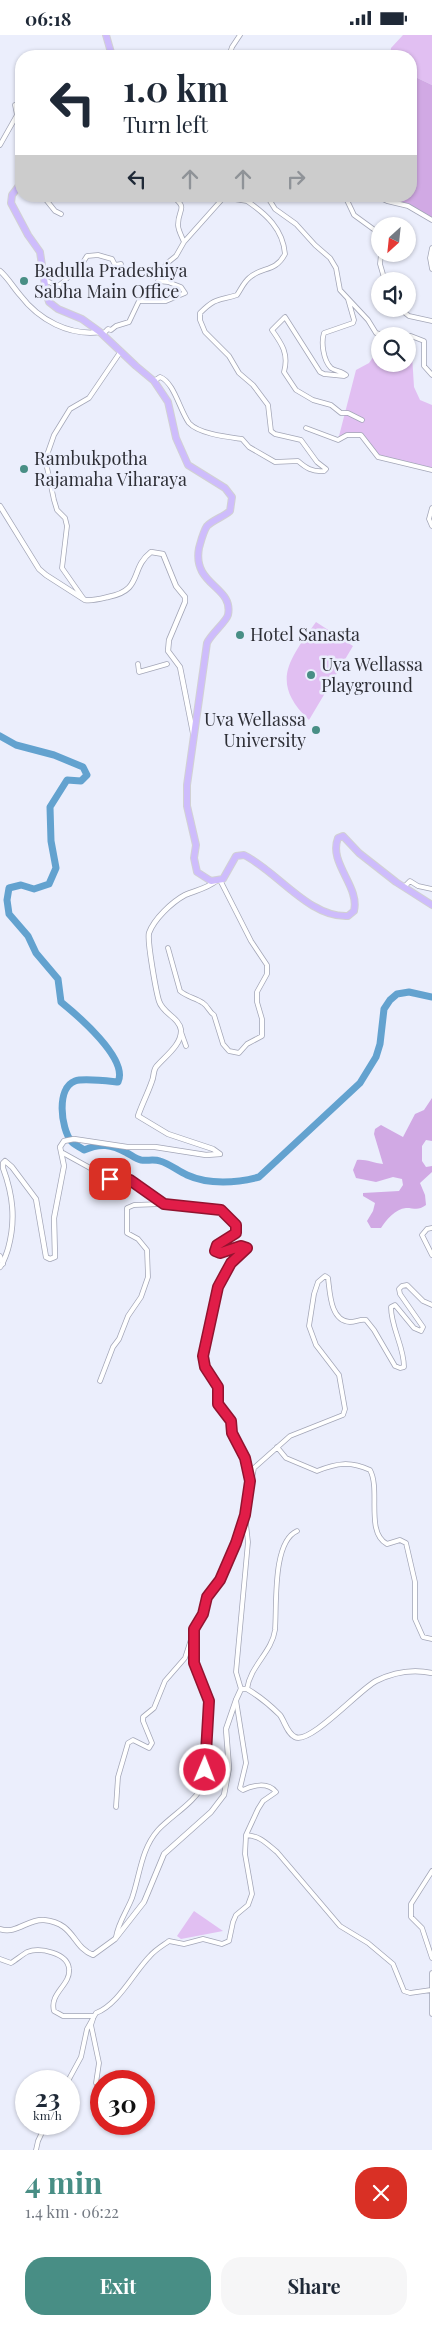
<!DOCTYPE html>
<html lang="en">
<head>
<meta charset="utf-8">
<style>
	body { margin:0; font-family:"Playfair Display",serif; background:#f6f6f7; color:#1f2937; height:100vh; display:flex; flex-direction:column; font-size:19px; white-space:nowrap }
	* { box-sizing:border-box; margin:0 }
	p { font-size:16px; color:#747a83 }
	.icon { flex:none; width:28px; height:28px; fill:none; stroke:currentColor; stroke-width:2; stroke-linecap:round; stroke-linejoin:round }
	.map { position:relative; height:2115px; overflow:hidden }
	.drawer { display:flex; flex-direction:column; background:#fff; flex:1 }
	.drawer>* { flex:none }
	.hud { position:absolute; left:15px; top:15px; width:402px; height:152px; border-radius:20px; box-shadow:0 1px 4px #0004; background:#fff; color:#1f2937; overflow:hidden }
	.needle { width:32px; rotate:207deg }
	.tools { position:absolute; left:371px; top:182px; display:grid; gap:10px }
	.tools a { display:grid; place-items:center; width:45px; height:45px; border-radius:50%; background:#fff; box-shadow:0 1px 4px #0004; font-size:25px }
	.speed { position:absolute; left:15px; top:2035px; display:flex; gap:10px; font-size:25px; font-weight:700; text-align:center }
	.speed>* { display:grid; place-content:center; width:65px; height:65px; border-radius:50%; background:#fff; box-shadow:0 1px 4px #0004; line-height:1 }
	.speed small { font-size:12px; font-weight:400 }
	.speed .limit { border:8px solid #d22; background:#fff; color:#111 }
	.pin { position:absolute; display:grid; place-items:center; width:42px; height:42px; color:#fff; margin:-21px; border-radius:10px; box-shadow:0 2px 8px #0006 }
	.me { position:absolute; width:55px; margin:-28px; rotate:1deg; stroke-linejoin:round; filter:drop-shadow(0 0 4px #0008) }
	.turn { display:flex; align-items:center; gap:18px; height:105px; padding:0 25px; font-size:22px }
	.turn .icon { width:65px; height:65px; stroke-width:2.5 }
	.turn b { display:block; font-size:35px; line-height:42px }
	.lanes { display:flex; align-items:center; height:48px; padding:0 25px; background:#0003; justify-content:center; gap:25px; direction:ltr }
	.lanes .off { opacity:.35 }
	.round { display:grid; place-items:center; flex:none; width:52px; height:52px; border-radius:20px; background:#f6f6f7 }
	.head { display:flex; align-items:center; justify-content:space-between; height:85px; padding:0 25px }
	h1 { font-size:30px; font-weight:700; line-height:38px; color:#488e85 }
	.action { display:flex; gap:10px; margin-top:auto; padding:10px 25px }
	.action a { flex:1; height:58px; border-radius:20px; background:#488e85; color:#fff; font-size:20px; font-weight:700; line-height:58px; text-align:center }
	.action a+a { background:#f6f6f7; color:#1f2937 }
	.status { display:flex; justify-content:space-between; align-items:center; height:35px; padding:0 25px; background:#fff; direction:ltr }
	.status svg { height:14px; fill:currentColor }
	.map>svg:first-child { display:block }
</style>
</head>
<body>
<div class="status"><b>06:18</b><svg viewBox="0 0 49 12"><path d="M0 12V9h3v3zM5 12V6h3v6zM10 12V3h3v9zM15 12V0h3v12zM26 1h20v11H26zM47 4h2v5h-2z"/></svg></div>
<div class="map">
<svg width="432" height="2115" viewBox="0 0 432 2115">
	<rect width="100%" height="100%" fill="#ebeefc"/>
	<!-- green -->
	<path fill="#e1bff2" d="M403,0H432V50L411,40V21H390L391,13Z
		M380,316V329H408V319L412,320L414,352L420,365L432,370V435L378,422L369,408L356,399L338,405L356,335L369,328L376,318Z
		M316,587L353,611L309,685C269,647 290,624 316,587Z
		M194,1876L223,1896L181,1904L177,1901Z"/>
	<!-- forest -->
	<path fill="#d1a9e4" d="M411,40L432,50V183L389,161H411Z
		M432,1063V1106L426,1105L422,1111V1126L426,1132L432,1131V1137L420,1148L425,1160L426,1170C418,1176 415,1173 406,1173C395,1174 386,1185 381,1193H371L367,1186L373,1176L375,1168L363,1161V1158L399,1156L403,1150L402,1144L393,1142L376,1147L356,1143L353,1135L357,1125C366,1124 373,1128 383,1129L374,1099L375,1094L381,1090L403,1102L415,1079L424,1075Z"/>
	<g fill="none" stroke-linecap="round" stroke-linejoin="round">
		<!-- river -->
		<path stroke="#63a2cf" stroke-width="7" d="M0,701L16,710L54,720L83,732L87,740L81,746L67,745L50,772L51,806L56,833L49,849L34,854L21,850L9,853L7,865L9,879L28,901L36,918L58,944L61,967C77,980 129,1024 118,1047C108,1046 83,1043 75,1046C56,1053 61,1093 71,1106C73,1109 80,1112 84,1115C100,1108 111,1109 127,1118C131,1120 136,1124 141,1125C147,1126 154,1124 160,1126C170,1129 178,1136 187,1140C209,1150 237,1148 259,1142L360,1048L376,1022L380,1009L384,974L390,965L397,959L409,957L432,962"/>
		<!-- minor casing -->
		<g stroke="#a3a6b7" stroke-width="5.5">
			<path id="minor" d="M45,19L47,21
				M229,21L232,12L240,0
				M0,110L17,80L15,70
				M43,161L55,176L61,179
				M229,161L234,164L247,166
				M267,161L275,174L296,189L315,210L330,223L336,233L340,255L368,285L376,298L387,301
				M345,161L354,180L376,196L380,195
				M376,161L387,166L408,171L432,185
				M184,207L225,161
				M432,213L430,223L432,234
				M381,219L380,229L385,246
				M45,245L57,251C65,248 68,239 77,237L87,221L98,220L112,224L115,230L121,229
				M158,246L168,247L164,234L166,229L176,221L184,207C182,202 178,195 178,190C178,173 189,174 172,161
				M348,264L354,285L353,288L324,298C321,307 323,325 331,333C335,336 342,336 346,340L344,341L324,339L320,337L285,282L272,295C282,309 289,319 284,337L296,355L313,365L331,370L341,378H348L362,385
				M400,274L409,281L432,286
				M103,299L108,294L111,295L116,291L129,287L139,266H166L185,258L181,252L168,247
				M398,301H411L424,306V331L432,340
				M154,346L160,342C174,347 180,376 189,388C199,399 228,402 242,404L249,412L275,427L298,426C306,433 312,437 324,436L326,434L317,427L301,405L275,399L271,396L268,370L253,350L239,338L229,321L205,297L200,285V278C216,262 218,266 237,260C241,254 244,247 249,243C262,231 275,238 285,219C283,194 266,179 247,166L246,161
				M306,393L338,405L347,400H361L378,422L432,435
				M432,473L429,484L432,491
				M83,563L62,533L67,491L65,483L57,475L54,465L46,428L47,420L54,400L70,374L89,363L121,316
				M138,629L139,637L167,629
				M404,852L410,846L418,851L432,854
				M168,913L180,956C187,962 196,963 203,968C208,971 209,977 214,980L223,1009L229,1016L239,1018L247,1009L262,1001V984L257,967V957L267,939V930L251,906L220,845
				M181,997L186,1011
				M63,1118L110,1144L130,1145L164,1169L221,1175L236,1190V1198L217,1210L215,1216L220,1218L241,1211H246L247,1214L231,1228L217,1252L203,1321L205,1333L218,1352L219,1369L231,1387L232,1397L245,1423L250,1446
				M432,1193L427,1194L422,1200L432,1220
				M0,1221L3,1229
				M100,1346L113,1312L119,1304L128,1281L141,1262L148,1242L147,1215L138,1204L127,1198V1173L134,1170L162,1169
				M277,1412L286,1423L317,1436C337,1428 350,1426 370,1435C381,1455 365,1497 387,1509L400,1505L406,1508L415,1547V1584L423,1602L432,1604
				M241,1654L236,1637L248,1507L245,1480L254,1433L290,1401L343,1380L345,1374L339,1340L316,1310L309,1291L314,1259L318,1247L325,1241L328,1243C330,1257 330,1286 350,1287C356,1287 360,1284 366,1285L374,1295L395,1331L400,1333L404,1332C404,1311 391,1293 391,1272L395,1270L414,1293L421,1296L423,1292L400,1259L399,1254L402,1251L407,1250L423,1266L432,1270
				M247,1654C250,1631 272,1617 275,1595C277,1571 272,1507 297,1496
				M116,1772L118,1742L128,1708L133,1705L149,1713L152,1708L143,1686V1682L154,1673L165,1646L185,1623L194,1595L203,1579L207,1562L225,1535L244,1483
				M246,1800C260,1801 266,1808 277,1817L340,1891L368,1908L393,1929L404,1956L410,1958L431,1955
				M432,1836L411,1869V1882L422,1893L432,1923
				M116,1902C118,1888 127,1876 132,1863C140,1840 141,1814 158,1795C172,1780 196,1767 204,1748L209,1666L194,1628V1598
				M0,1924L11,1928C16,1925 22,1920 27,1917C40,1912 68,1918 69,1934C71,1950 49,1958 54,1976L63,1981H94L91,1990L99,2028L96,2048L101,2054
				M432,1938V1979
				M68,2046L81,2022L87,1994L96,1978C118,1970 134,1937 150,1921C155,1915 162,1911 169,1906L184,1909L203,1904L222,1909L229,1906L233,1887L236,1880L248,1870L252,1859L245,1819L246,1800L258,1774L263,1766L276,1757C268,1747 253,1750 243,1755L240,1753L246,1728L236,1665
				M36,2115L38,2106L46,2089"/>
		</g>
		<!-- tertiary casing -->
		<g stroke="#a3a6b7" stroke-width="6">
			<path id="tertiary" d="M0,236C8,243 13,252 20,260C39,285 69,301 100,297
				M0,471L39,534L46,540L85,565C93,566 100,564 108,562C144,555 129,534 151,517L163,519L176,551L185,562V567L169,605L168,616L180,632L193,698
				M0,1232C4,1227 6,1220 8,1214C16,1185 13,1160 3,1133V1128L5,1126L12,1132L36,1164L46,1222L50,1224L55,1222L54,1183L64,1131L60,1112L64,1106L74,1104L127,1112H155L206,1120L220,1119L213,1114L168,1099L138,1081C142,1069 148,1058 152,1046C154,1042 153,1036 156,1032C164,1022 182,1010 181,995C179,982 163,979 159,966C156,956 147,906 149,898C154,884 172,867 185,860C196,855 206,854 216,846
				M0,1894C16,1900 29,1883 44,1885C75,1888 72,1912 93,1920L115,1904L144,1867L164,1819L211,1777L224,1760L229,1733L226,1694L236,1665L241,1654H247C259,1661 270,1670 280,1680C285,1687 287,1698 295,1702C310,1710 360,1654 376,1646C394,1637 413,1634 432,1638"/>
		</g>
		<!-- trunk casing -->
		<g stroke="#d1d1d3" stroke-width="8">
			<path id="trunk" d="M106,0L112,21
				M21,148L12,160L11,168L28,200L40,217L46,257L49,267L58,274L82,284L100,297L136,331L154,346L168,367L176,403L188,430L225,453L232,462L230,476C223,482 213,485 207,491C203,497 201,506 199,513C192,551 234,551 228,580C226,587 211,599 207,608L187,750V771L196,810L194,823L197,837L211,846L223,844L236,821L244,820C277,836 309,883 348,881L354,876C360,851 328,828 338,803L343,801L359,818L396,847L432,870"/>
		</g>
		<!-- minor -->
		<use href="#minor" stroke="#fff" stroke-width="4"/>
		<!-- tertiary -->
		<use href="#tertiary" stroke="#fff" stroke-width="4.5"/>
		<!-- trunk -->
		<use href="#trunk" stroke="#cebcfc" stroke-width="6"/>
	</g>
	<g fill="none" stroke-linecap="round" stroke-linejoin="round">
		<!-- route casing -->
		<g stroke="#92132f" stroke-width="12">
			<path id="route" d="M110,1144L130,1145L164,1169L221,1175L236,1190V1198L217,1210L215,1216L220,1218L241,1211L247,1213L231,1228L218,1252L203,1321L205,1332L218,1352V1369L231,1386L232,1398L245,1423L250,1446L245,1480L236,1508L220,1545L207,1562L203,1579L194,1594V1628L209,1666L205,1735"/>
		</g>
		<!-- route -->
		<use href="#route" stroke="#e11d48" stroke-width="9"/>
	</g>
	<!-- markers -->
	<g fill="#488e85" stroke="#ebeefc" stroke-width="2">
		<circle cx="24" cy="246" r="5"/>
		<circle cx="24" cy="434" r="5"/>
		<circle cx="240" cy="600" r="5"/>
		<circle cx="311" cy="640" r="5"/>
		<circle cx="316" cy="695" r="5"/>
	</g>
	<g text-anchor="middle" stroke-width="5" stroke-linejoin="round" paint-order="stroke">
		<!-- poi labels -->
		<g font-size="18" fill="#2e2f36" stroke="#ebeefc" text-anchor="start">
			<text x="34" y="242">Badulla Pradeshiya<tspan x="34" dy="21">Sabha Main Office</tspan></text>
			<text x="34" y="430">Rambukpotha<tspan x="34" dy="21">Rajamaha Viharaya</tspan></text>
			<text x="250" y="606">Hotel Sanasta</text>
			<text x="321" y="636">Uva Wellassa<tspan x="321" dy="21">Playground</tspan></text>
			<text x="306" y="691" text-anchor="end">Uva Wellassa<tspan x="306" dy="21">University</tspan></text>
		</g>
	</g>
</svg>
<div class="tools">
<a><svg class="needle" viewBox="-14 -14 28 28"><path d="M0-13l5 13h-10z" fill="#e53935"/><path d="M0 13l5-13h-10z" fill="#747a83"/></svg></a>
<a><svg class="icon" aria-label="sound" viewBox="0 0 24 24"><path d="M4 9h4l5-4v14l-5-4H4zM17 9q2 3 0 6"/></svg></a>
<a><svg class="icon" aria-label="search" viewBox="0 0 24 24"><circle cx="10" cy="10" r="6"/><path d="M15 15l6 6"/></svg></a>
</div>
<div class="speed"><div>23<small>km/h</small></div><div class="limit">30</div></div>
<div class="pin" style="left:110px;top:1144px;background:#d93025"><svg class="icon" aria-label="arrive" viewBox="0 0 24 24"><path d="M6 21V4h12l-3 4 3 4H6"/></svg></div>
<svg class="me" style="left:205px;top:1735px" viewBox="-20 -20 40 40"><circle r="17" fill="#e11d48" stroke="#fff" stroke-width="3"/><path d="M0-11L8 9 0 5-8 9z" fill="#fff"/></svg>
<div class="hud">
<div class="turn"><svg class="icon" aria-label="left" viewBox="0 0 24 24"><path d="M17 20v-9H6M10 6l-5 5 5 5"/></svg><div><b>1.0 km</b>Turn left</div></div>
<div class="lanes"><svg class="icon" aria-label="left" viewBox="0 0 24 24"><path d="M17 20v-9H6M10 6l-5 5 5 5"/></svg><svg class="icon off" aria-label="ahead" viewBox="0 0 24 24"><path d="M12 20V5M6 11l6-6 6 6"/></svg><svg class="icon off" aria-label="ahead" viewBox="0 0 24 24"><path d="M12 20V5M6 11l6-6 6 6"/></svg><svg class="icon off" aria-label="right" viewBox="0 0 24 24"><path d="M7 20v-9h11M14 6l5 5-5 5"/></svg></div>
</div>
</div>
<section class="drawer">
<div class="head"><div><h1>4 min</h1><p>1.4 km · 06:22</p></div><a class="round" style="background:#d93025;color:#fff"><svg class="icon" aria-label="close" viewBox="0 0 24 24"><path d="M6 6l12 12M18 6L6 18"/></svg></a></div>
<div class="action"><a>Exit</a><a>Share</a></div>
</section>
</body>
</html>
